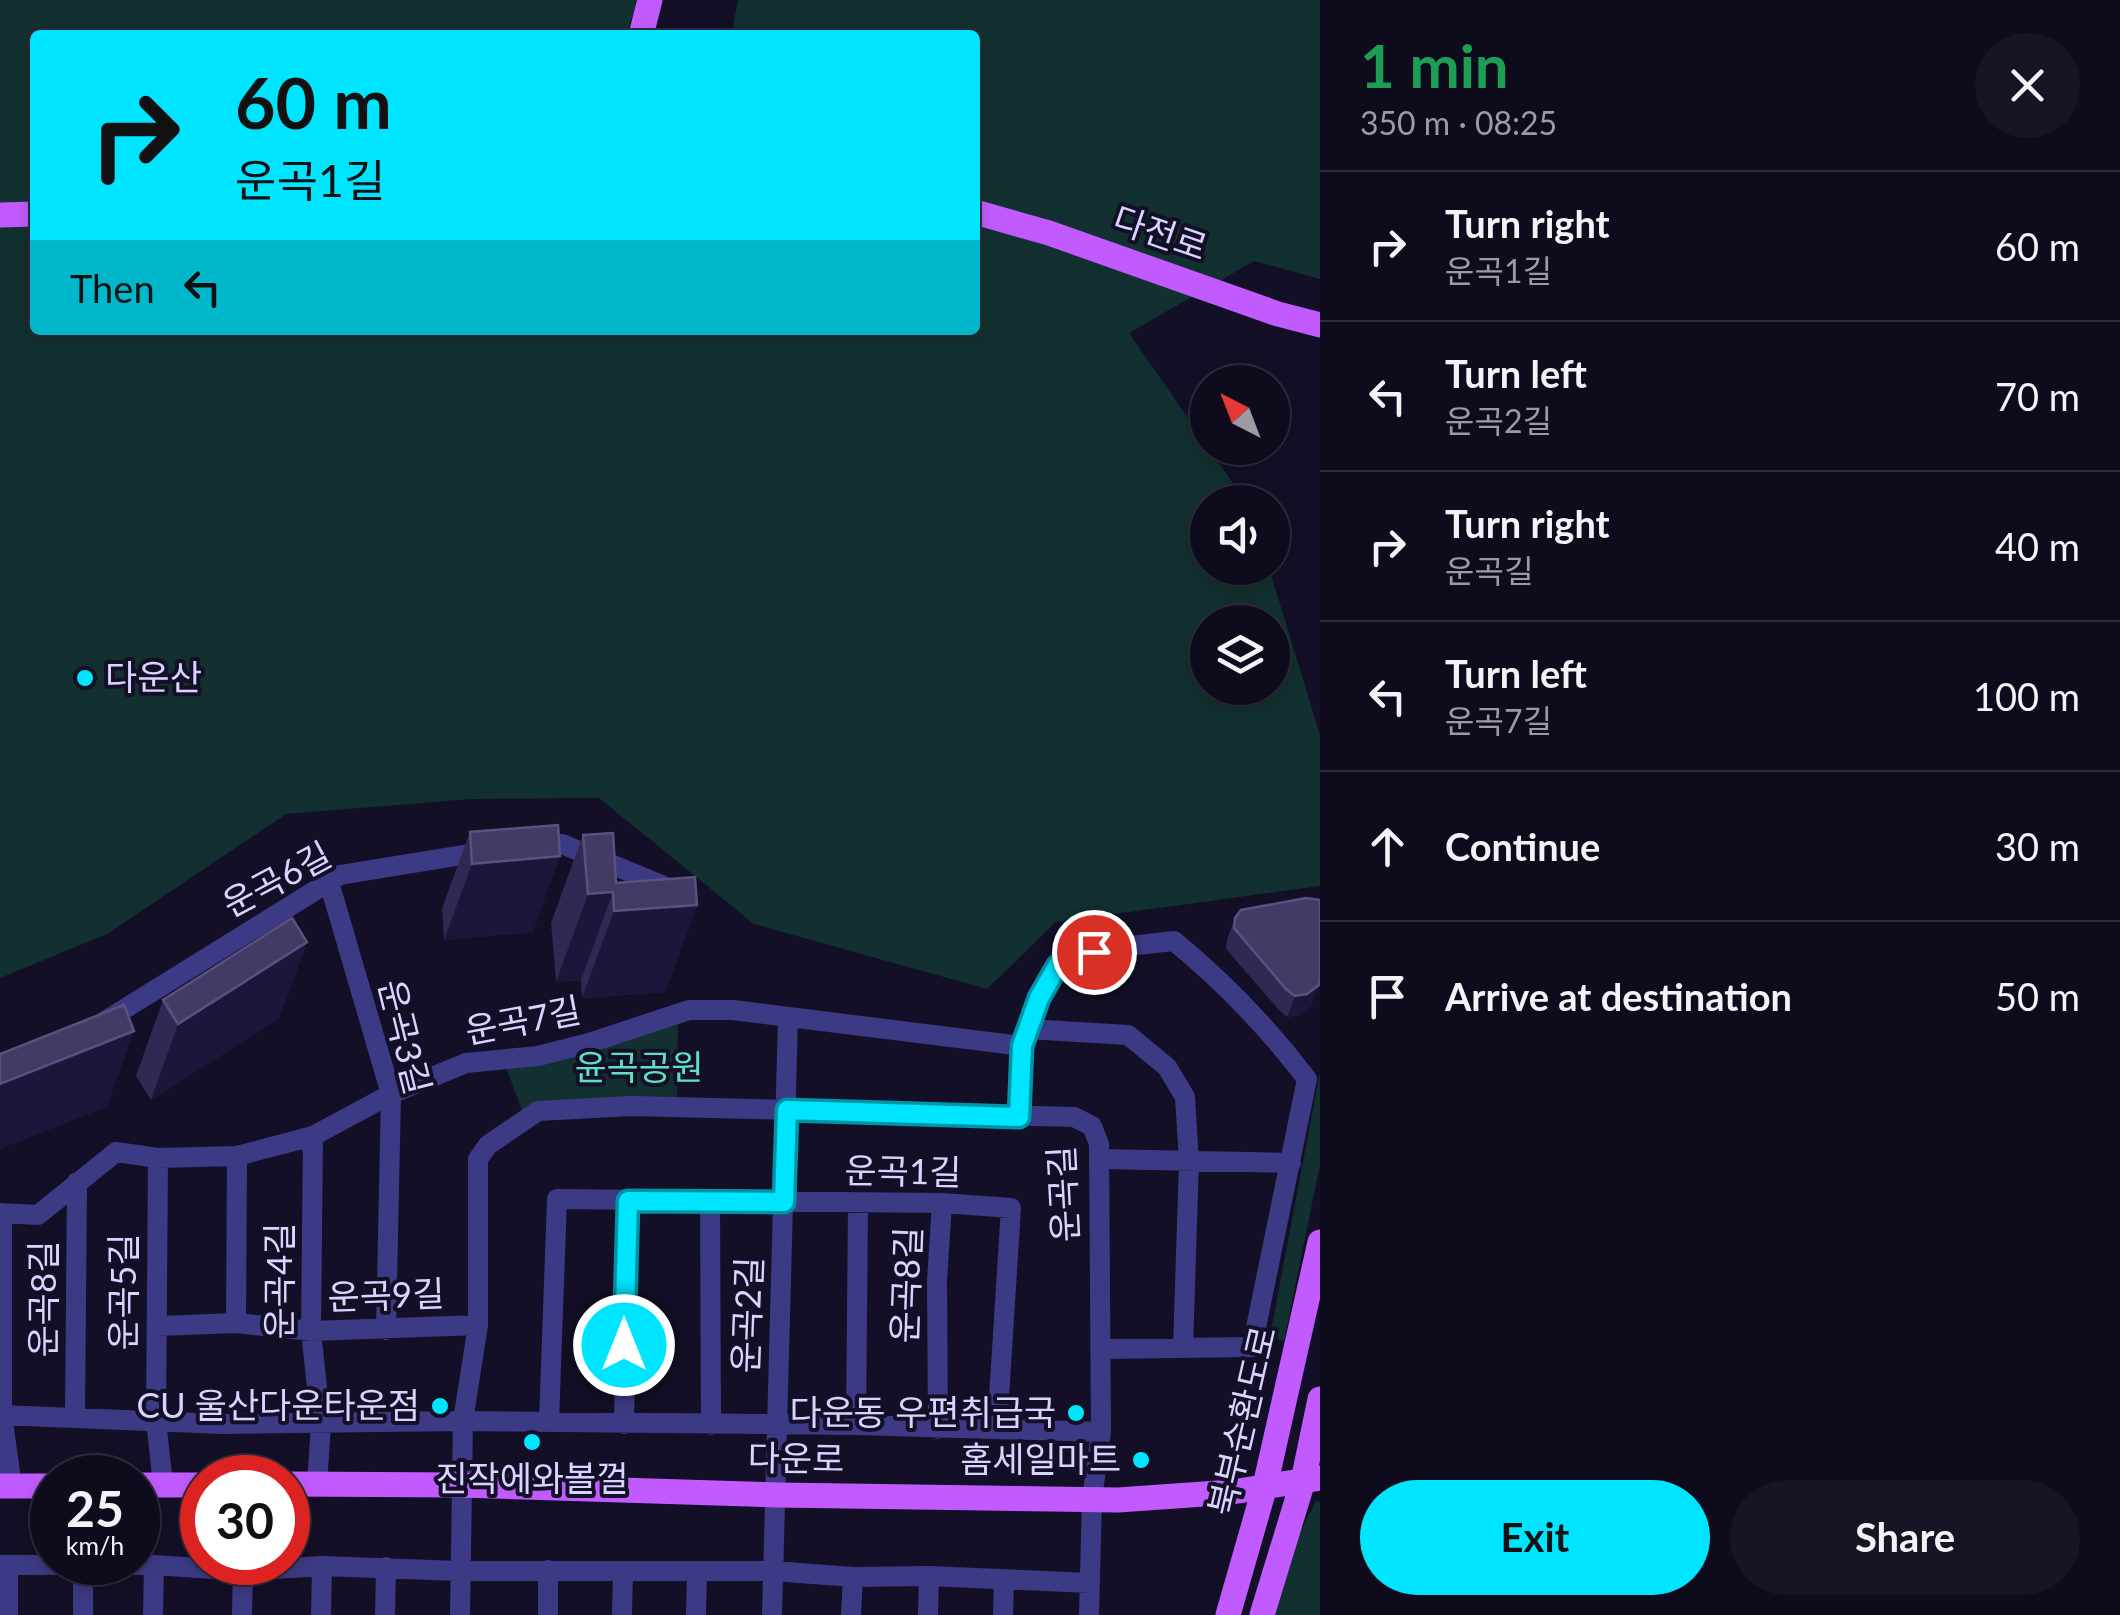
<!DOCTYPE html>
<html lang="en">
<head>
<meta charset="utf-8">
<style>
	body { margin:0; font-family:Lato,"Noto Sans KR",sans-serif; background:#171425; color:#f1f3f6; height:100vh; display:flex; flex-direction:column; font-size:38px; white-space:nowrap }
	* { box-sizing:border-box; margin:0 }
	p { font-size:32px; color:#9b9ba3 }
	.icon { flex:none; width:55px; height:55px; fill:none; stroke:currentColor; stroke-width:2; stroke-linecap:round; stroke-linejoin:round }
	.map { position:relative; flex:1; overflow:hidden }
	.panel { display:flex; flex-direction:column; background:#0e0b1c; width:800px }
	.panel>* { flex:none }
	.hud { position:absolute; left:30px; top:30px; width:950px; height:305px; border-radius:10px; box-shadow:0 5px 15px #0003,0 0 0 2px #2e2b3b; background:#00e5ff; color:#111; overflow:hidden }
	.needle { width:65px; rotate:318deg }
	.controls { position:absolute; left:1190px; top:365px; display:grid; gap:20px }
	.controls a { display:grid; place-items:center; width:100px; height:100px; border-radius:50%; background:#0e0b1c; box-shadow:0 5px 15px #0003,0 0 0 2px #2e2b3b; font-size:50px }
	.speed { position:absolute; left:30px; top:1455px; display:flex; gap:20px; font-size:50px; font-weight:700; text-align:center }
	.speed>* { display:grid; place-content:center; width:130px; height:130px; border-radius:50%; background:#0e0b1c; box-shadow:0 5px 15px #0003,0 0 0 2px #2e2b3b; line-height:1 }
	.speed small { font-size:25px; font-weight:400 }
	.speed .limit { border:15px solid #d22; background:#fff; color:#111 }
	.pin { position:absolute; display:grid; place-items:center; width:85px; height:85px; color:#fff; margin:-42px; border:5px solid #fff; border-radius:50%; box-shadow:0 2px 10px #0007 }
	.me { position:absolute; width:110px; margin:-55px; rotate:0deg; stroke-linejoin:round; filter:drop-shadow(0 0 8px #0008) }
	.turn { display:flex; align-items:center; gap:35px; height:210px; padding:0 40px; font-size:45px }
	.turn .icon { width:130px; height:130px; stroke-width:2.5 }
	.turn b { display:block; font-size:70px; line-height:85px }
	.then { display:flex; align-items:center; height:95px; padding:0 40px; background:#0003; gap:20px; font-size:38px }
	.round { display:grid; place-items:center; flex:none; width:105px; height:105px; border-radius:52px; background:#171425 }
	.summary { display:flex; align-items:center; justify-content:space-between; height:170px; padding:0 40px }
	h1 { font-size:60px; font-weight:700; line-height:75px; color:#1e9e55 }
	.action { display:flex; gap:20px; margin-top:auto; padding:20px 40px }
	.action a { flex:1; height:115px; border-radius:60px; background:#00e5ff; color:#111; font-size:40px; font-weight:700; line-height:115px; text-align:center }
	.action a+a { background:#171425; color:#f1f3f6 }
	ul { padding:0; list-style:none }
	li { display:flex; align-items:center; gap:30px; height:150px; padding:0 40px; border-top:2px solid #2e2b3b }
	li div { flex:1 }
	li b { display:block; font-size:38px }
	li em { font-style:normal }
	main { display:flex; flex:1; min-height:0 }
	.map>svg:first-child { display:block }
</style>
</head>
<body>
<main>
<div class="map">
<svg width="1320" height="1615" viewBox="0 0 1320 1615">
	<rect width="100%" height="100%" fill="#130f26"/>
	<!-- green -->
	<path fill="#12302f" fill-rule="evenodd" d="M0,0H638L626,35H35V330H975V35H740L733,26L738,0H1320V279L1254,261L1129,333L1246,502H1208V568H1269L1320,735V886L1056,922L987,989L754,924L599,798L471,799L286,814L107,934L0,978ZM1208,622H1272V688H1208Z
		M678,1019L677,1103L523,1113L504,1062Z
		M1320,1072V1165L1284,1341L1270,1336Z
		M1316,1501L1320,1502V1615H1270L1288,1555Z"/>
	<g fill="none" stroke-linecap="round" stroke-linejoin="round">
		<!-- minor -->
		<path stroke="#3d3a85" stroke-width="20" d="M536,844H562L664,886
			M329,882L391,1094L386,1330
			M105,1021L340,875L487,851
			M1028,1029L1128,1035L1167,1067L1185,1097L1189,1161L1183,1348
			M1022,1046C1030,1024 1040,982 1057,966C1076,949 1148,944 1174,941C1224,982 1268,1028 1307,1079L1252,1347L1100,1349
			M313,1136L311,1331L321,1425L317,1484
			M158,1158L156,1420L163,1485
			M1100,1159L1291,1163
			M710,1201L711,1425
			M0,1213L38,1215L116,1152L158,1158L237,1156L313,1136L391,1094L466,1063L538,1056L589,1043L689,1010H733L1022,1046L1019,1117
			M2,1213V1415L12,1486
			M236,1323L237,1156
			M158,1326L236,1323L311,1331L478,1325
			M0,1415L223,1424L463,1421L856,1425L1101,1432
			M75,1416L77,1182
			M549,1422L557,1199L942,1203L1011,1208L997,1429
			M624,1424L628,1201
			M856,1425L858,1204
			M938,1429L937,1280L942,1203
			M83,1564V1615
			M0,1565H154L243,1571L322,1566L459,1571H773L853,1577L929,1576L1090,1583
			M8,1615V1565
			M153,1615L154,1565
			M242,1615L243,1571
			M321,1615L322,1566
			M385,1615L386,1567
			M460,1615L463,1421L478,1325V1159L488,1145L538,1111L631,1106L1074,1117L1092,1126L1099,1144L1101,1432L1092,1499L1089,1615
			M548,1615V1570
			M622,1615L623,1571
			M696,1615L697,1572
			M772,1615L788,1017
			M851,1615L853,1577
			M928,1615L929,1576
			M1003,1615L1004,1579"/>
		<!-- major -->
		<path stroke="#c25bff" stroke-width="25" d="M641,35L650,0
			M975,212L1049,233L1278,314L1320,325
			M0,215L35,214
			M288,1484L461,1485L778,1495L1118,1500L1232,1492L1320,1478
			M138,1485H202
			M0,1486H52
			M1228,1615L1265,1486L1320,1242
			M1262,1615L1303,1481L1320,1399"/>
	</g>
	<!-- wall -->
	<path fill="#312854" d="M470,832L533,932L444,940L442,908Z
		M583,835L616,883L697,905L665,992L582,998L581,980L556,982L551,923Z
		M1235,918L1319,985L1311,1006L1300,1015L1287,1017L1279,1010L1226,949L1227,939Z
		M307,942L279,1018L151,1100L136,1076L163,1000Z"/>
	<!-- shaded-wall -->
	<path fill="#1d163a" d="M560,856L533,932L444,940L472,864Z
		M613,892L581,980L556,982L588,894Z
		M697,905L665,992L582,998L614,911Z
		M307,942L279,1018L151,1100L178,1024Z
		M1319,985L1311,1006L1300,1015L1287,1017L1295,996Z
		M134,1031L107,1107L0,1149V1084Z"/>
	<!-- building -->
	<path fill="#433a66" stroke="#5a527e" stroke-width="2.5" d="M558,825L560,856L472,864L470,832Z
		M613,833L616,883L695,877L697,905L614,911L613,892L588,894L583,835Z
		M1306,898L1320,900V980L1319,985L1307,994L1295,996L1286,989L1234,928L1235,918L1241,910Z
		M292,918L307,942L178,1024L163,1000Z
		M124,1005L134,1031L0,1084V1054Z"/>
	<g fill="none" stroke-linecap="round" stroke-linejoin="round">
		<!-- route casing -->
		<g stroke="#0095a6" stroke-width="25">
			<path id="route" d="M624,1345L628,1201L784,1202L787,1110L1019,1117L1022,1046L1039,998L1058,965L1094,952"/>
		</g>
		<!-- route -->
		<use href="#route" stroke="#00e5ff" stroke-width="18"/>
	</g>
	<!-- markers -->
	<g fill="#00e5ff" stroke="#130f26" stroke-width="4">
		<circle cx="85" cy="678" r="10"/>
		<circle cx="440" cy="1406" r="10"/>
		<circle cx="1076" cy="1413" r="10"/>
		<circle cx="532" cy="1442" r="10"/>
		<circle cx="1141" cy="1460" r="10"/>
	</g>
	<g text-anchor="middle" stroke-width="8" stroke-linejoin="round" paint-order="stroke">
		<!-- street labels -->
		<g font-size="35" fill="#d9d4ff" stroke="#130f26">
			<text transform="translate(1160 234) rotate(19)" y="12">다전로</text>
			<text transform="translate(277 880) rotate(-28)" y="12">운곡6길</text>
			<text transform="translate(523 1021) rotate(-11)" y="12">운곡7길</text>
			<text transform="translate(404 1037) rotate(76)" y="12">운곡3길</text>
			<text transform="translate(903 1172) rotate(1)" y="12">운곡1길</text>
			<text transform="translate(1064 1194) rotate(-93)" y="12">운곡길</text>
			<text transform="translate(280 1281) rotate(-90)" y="12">운곡4길</text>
			<text transform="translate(907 1285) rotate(-88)" y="12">운곡8길</text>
			<text transform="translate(124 1292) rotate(-90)" y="12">운곡5길</text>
			<text transform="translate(386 1296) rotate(-2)" y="12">운곡9길</text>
			<text transform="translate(44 1299) rotate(-90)" y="12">운곡8길</text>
			<text transform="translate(748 1315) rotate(-88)" y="12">운곡2길</text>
			<text transform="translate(1243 1421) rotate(-77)" y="12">북부순환도로</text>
			<text transform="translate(796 1459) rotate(1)" y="12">다운로</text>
		</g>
		<!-- poi labels -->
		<g font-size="35" fill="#d9d4ff" stroke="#130f26" text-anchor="end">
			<text x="105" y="690" text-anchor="start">다운산</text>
			<text x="420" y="1418">CU 울산다운타운점</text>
			<text x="1056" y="1425">다운동 우편취급국</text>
			<text x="1121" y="1472">홈세일마트</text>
			<text x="532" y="1491" text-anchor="middle">진작에와볼껄</text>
		</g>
		<!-- park labels -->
		<g font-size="35" fill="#5fe0c0" stroke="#130f26">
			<text x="639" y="1080">윤곡공원</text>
		</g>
	</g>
</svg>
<div class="controls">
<a><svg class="needle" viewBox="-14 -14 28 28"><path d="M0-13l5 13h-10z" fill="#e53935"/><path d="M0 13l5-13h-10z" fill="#9b9ba3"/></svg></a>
<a><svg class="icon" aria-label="sound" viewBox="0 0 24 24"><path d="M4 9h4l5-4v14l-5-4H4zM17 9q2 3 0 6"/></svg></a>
<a><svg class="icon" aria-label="layers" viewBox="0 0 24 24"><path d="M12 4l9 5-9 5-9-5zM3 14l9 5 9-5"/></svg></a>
</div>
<div class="speed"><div>25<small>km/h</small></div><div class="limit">30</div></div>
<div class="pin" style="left:1094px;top:952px;background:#d93025"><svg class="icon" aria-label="arrive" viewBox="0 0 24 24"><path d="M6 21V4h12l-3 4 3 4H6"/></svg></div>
<svg class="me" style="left:624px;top:1345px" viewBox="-20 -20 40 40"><circle r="17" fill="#00e5ff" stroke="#fff" stroke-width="3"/><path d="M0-11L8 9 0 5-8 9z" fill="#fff"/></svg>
<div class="hud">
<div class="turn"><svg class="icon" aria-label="right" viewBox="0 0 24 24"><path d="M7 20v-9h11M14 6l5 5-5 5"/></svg><div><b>60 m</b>운곡1길</div></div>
<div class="then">Then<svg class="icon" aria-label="left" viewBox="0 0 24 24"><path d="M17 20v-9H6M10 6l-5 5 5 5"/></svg></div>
</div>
</div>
<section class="panel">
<div class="summary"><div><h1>1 min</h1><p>350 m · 08:25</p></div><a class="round"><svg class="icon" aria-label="close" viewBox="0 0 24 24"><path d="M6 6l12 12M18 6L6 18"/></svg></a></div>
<ul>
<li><svg class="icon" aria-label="right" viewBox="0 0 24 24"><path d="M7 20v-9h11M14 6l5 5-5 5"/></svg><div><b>Turn right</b><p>운곡1길</p></div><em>60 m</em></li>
<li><svg class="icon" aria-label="left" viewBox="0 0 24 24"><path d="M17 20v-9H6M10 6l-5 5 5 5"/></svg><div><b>Turn left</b><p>운곡2길</p></div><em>70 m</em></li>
<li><svg class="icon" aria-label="right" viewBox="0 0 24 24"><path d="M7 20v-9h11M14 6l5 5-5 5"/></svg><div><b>Turn right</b><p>운곡길</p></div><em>40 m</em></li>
<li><svg class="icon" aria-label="left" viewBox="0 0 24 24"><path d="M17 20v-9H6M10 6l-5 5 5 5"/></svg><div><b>Turn left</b><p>운곡7길</p></div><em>100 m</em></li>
<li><svg class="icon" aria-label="ahead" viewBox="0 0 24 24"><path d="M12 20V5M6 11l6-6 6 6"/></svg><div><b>Continue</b></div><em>30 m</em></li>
<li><svg class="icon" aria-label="arrive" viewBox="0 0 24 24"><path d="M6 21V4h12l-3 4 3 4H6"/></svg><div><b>Arrive at destination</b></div><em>50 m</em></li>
</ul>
<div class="action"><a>Exit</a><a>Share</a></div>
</section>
</main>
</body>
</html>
